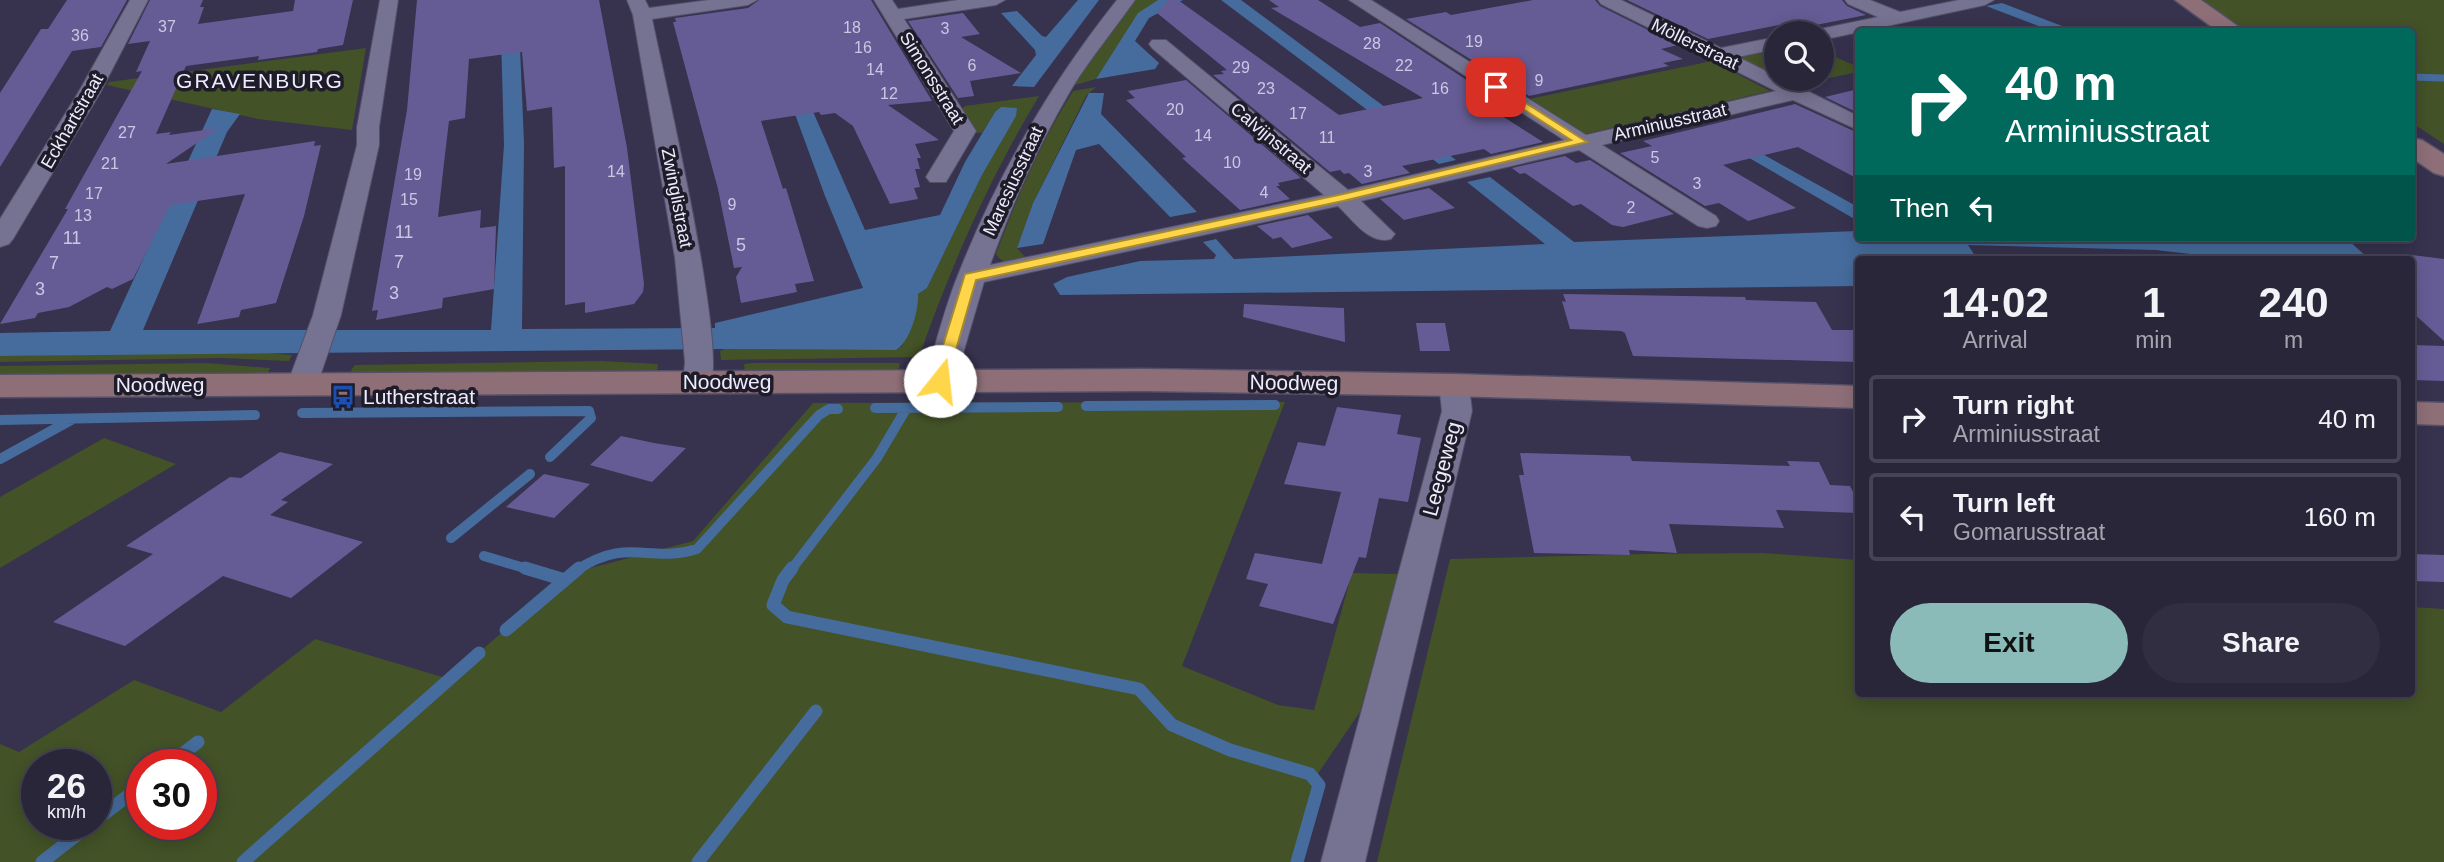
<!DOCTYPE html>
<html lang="en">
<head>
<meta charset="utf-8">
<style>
	body { margin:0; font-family:Helvetica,sans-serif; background:#312e42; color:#f1f3f6; height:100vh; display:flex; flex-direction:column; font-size:26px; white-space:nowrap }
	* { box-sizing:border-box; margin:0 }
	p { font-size:23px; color:#a5a5af }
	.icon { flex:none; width:38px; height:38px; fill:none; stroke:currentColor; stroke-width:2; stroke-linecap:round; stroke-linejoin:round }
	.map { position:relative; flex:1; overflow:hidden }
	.drawer { position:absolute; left:1855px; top:256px; width:560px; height:441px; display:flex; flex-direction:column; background:#29263a; border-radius:7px; box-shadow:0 4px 18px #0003,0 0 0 2px #454354 }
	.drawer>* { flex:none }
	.hud { position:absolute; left:1855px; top:28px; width:560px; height:214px; border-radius:7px; box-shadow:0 4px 18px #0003,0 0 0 2px #454354; background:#00695c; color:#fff; overflow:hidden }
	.controls { position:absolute; left:1764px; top:21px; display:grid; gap:14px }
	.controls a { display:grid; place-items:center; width:70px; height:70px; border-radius:50%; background:#29263a; box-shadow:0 4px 18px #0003,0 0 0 2px #454354; font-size:35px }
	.speed { position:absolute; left:21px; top:749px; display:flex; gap:14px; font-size:35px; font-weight:700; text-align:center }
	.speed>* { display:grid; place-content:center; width:91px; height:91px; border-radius:50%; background:#29263a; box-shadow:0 4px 18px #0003,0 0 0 2px #454354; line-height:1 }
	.speed small { font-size:18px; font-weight:400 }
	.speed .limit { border:10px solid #d22; background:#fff; color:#111 }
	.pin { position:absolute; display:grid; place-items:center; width:60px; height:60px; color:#fff; margin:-30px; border-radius:14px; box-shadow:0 4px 10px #0006 }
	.me { position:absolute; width:77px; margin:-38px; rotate:16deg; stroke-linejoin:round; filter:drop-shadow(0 0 5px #0008) }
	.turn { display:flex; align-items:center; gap:24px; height:147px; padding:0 35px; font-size:32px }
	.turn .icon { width:91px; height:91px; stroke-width:2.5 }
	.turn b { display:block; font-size:49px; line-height:60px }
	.then { display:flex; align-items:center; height:66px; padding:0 35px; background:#0003; gap:14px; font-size:26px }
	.eta { display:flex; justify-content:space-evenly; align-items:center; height:119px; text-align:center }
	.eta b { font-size:42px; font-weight:700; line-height:49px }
	.primary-button { display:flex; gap:14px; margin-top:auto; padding:14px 35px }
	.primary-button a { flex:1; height:80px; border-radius:42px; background:#8bbbb9; color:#111; font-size:28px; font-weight:700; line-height:80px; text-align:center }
	.primary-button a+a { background:#312e42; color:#f1f3f6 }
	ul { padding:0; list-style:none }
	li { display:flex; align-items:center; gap:21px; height:88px; margin:0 14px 10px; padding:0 21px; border:4px solid #454354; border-radius:7px }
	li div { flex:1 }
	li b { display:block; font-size:26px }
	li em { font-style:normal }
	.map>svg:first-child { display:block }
</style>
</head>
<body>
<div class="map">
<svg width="2444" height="862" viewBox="0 0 2444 862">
	<rect width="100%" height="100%" fill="#37324e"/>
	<!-- green -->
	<path fill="#435227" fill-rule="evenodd" d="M1135,0H1158L1138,14L1096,79L1075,85L1094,55Z
		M2203,0H2444V144L2412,123V32L2244,31L2198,2Z
		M366,48L352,130L258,119L107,85L109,82Z
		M1776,50V76L1739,57Z
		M1822,51L1858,67V72L1796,85L1782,79H1822Z
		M1712,61L1770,91L1585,134L1529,99Z
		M1096,87L1086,96L1033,203L1017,248L1027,259C1016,261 1003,266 996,254C1017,197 1041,142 1073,91Z
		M1039,96C989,179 951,266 919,357L721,360L720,351L724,349L896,350L902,346L918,294L927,288L982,175L1015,116L995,112L982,133L972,132L960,111L965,106Z
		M255,352L292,355L289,361L222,358L0,362V356Z
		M600,361L658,364L657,372L353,376L351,370L355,365Z
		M207,363L270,368L268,373L259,376L0,378V366Z
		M753,363H900L899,368L893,371L745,373L744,364Z
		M1285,402L1182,666L1278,705L1314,710L1352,573L1398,574L1360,712L1319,772L1293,862H0V744L19,752L134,680L221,712L315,639L449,679L568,574L693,541L813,403ZM37,765H96V824H37ZM142,765H201V824H142Z
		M104,438L176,464L0,568V497Z
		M1763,553L1858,560V693H2412V607L2444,609V862H1377L1450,559L1646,554Z"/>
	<!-- water -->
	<path fill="#456c9d" d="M500,0H518L524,143L522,329L715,328V323L863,288L825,196L756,8L767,7L865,230L940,215L965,162L995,112L1001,107L1017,108L1016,116L982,175L927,288L918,294C919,310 910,342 896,350L724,349L0,356V333L110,331L212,109L240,114L227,132L143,330H491L504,145Z
		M1078,0H1099L1034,87L1012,86L1036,55L1035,50L1001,13L1017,11L1042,36L1046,37Z
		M1158,0H1183L1149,18L1135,41L1159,63L1155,69L1096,79L1138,13Z
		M1221,0H1241L1456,160L1439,164Z
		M2002,3L2075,31H2052L1986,6Z
		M1089,93H1104L1101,114L1197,212L1170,217L1099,144L1076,150L1043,244L1017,248L1033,203Z
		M1719,130L1858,207V221L1706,133Z
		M1490,177L1574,242L1858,231V238H2346L2369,259H2233L2156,250L1968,245L1977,259H1858V286L1060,295L1053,284L1067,277L1140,261L1214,259L1216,255L1203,242L1216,239L1234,259L1545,244L1467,182Z"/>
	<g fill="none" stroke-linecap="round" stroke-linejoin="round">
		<!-- stream-far2 -->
		<path stroke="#456c9d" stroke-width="7" d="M2412,77L2444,78"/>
		<!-- stream-far1 -->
		<path stroke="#456c9d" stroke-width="10" d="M1086,406L1275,405
			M875,408L1058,407
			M302,413L589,411L591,418L550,457
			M0,420L255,415
			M0,459L71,420
			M451,538L530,474
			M484,556L531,570
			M577,570C629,536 648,564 697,549L819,415L829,409H838
			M791,570L877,458L906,409"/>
		<!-- stream -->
		<path stroke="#456c9d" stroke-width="13" d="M525,568L565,580
			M792,568L783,580L773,605L787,617L1139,689L1172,725L1230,750L1310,774L1319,785L1297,862
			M506,630L579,568
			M168,765L198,742
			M96,820L142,785
			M42,862L91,824
			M243,862L479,653
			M698,862L816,711"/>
	</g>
	<!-- building -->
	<path fill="#665c95" d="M67,0H127L101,47L72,51L0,167V93L41,29H48Z
		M150,0H203L200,7H204L198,24L293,11L295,0H353L343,45L318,49L317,52L258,60L259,56L186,66L156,134L171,132L169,135L219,128L166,164L315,141L314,146L321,145L304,216L276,303L241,310L239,317L197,324L245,194L170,205L133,279L112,289L107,287L69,307L38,313L35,318L0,324L68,209H65L142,71L136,72L150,41L128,44Z
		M417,0H599L627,148L644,284L643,292L634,304L585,313V302L565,305V166L554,168L552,107L527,111L522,52L469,59L465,118L449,121L444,163L438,217L481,210L480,228L496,226L494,289L443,298L442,308L376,320L378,310L372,311L407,110Z
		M759,0H871L932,101L888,105L939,140L915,144L921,158H917L920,169H915L920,187L914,188L918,199L890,204L853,126L835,113L821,115L819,112L761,121L783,189L786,188L814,281L795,284L797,292L741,303L736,277L742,267L734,268L718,189L673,22H676L675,18L748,8Z
		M1168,0H1178L1339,115L1423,98L1271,8L1279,7L1269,0H1318L1360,27L1380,23L1500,102L1485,105L1543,142L1491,154L1484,149L1402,166L1410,173L1362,184L1349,173L1344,174L1340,170L1330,172L1213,75L1224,74L1221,71L1227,70L1157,13Z
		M1533,0H1595L1600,6L1678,45L1661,49L1683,59L1663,63L1669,66L1529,96L1406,19L1446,12L1451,15Z
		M1627,0H1842L1847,6L1866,15L1801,28L1789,23L1708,39Z
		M963,13L980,34L961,37L1021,73L970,81L974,96L958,98L908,21Z
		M1186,80L1301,178L1278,183L1280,186H1276L1290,199L1240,210L1182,158L1186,157L1126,100L1135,98L1128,91Z
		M1858,89V113L1825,97Z
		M1795,104L1858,133V179L1798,147L1723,165L1796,208L1748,221L1719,203L1705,206L1620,153L1652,146L1643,141Z
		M1565,156L1576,163L1590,160L1674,214L1623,227L1612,225L1581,204L1573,206L1525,173L1520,174L1512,168Z
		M1429,188L1455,208L1404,220L1380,199Z
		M1308,215L1333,238L1292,248L1281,237L1273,239L1257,226Z
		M2412,255L2444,259V341L2412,312Z
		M1563,294L1745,297L1746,300L1816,302L1832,330H1858V362L1633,356L1625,333L1621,331L1570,329L1562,301L1566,302Z
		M1244,304L1344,308L1345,342L1243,317Z
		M1416,323H1445L1450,351H1420Z
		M2412,345L2444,346V381L2412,380Z
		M1337,407L1401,415L1397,434L1421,438L1408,502L1379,498L1366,558L1359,557L1333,624L1259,606L1268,584L1246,579L1255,553L1322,564L1341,492L1284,484L1298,442L1325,446Z
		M621,436L654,443L686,448L652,482L590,465Z
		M280,452L333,464L281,500L288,502L270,515L363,542L291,598L223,576L125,646L53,622L153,554L126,546L230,477L241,478Z
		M1520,453L1630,456L1632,461L1790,466L1787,461L1819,462L1830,485L1850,486L1858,502V513L1776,510L1784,528L1669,524L1677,553L1629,550L1630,555L1534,553L1519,475H1524Z
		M544,474L590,484L554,518L506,507Z
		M2412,554L2444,555V582L2412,581Z"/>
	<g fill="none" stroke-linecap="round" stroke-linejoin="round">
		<!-- minor casing -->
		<g stroke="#545068" stroke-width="2">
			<path id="minor" d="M130,0H148L100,93L13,239L9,244L0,247V219L78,93Z
				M380,0H398L379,127V145L341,315L317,385L313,391L302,394L291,391L287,385L313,315L357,145V127Z
				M627,0H645L649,8L709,0H757L748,5L652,19C663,72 730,358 709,388L698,391L687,388L683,382L685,362L675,258L633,15Z
				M874,0H892L898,9L958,0H1005L996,5L904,19L976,131L946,182H930L926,177L954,131Z
				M1117,0H1135C1114,30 1091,57 1072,88C1039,144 1012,204 990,265L1324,195L1152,48L1149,44L1152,40H1166L1348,190L1564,140L1349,0H1371L1586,135L1776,91L1601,4L1598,0H1621L1721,48L1776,37V49L1738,57L1776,76V79H1783L1858,116V130L1793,100L1602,145L1716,216L1719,221L1716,226L1707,228L1698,226L1579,150L1361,201L1395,234L1391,239C1369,245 1353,220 1338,206L984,282L955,381L951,387L940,390L929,387L925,381C935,346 945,307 958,275C997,176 1050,84 1117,0Z
				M1845,0H1870L1900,12L1959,0H1994L1985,5L1822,40V33H1813L1815,30L1878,17L1848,4Z
				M1454,376L1465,379L1469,385L1472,411L1365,862H1321L1442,411L1439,385L1443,379Z"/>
		</g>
		<!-- secondary casing -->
		<g stroke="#545068" stroke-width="3">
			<path id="secondary" d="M2175,0H2201L2246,32H2219Z
				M2412,138L2422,140L2444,154V176L2434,173L2412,158Z
				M1144,369L1454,374L1858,386V408L1454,396L1144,391L0,397V375Z
				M2412,402L2444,403V425L2412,424Z"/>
		</g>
		<!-- minor -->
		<use href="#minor" fill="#767291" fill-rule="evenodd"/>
		<!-- secondary -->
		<use href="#secondary" fill="#8e6f78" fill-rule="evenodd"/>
	</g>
	<!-- route -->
	<path fill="#ffd54a" stroke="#a68a30" stroke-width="2" d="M1496,84L1587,142L1343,201L976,280L947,381L940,386L932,381L965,274L1343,194L1571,140L1492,89L1490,87Z"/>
	<!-- icons -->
	<defs>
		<g id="bus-bare" transform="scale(1.89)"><path d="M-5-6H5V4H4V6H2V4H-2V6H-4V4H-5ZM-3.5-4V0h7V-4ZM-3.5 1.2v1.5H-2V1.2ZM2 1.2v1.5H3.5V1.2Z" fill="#1a4fb4" stroke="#1e1c29" stroke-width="2.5" paint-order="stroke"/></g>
	</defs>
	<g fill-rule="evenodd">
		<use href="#bus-bare" x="343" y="397"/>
	</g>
	<g text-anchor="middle" stroke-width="7" stroke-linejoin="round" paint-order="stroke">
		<!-- far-number labels -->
		<g font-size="16" fill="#cbc7e3">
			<text x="167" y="32">37</text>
			<text x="852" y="33">18</text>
			<text x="945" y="34">3</text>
			<text x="80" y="41">36</text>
			<text x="1474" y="47">19</text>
			<text x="1372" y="49">28</text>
			<text x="863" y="53">16</text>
			<text x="972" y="71">6</text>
			<text x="1404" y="71">22</text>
			<text x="1241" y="73">29</text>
			<text x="875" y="75">14</text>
			<text x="1539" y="86">9</text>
			<text x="1266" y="94">23</text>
			<text x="1440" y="94">16</text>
			<text x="889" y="99">12</text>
			<text x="1175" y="115">20</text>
			<text x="1298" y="119">17</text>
			<text x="127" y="138">27</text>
			<text x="1203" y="141">14</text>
			<text x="1327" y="143">11</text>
			<text x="1655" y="163">5</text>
			<text x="1232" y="168">10</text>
			<text x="110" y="169">21</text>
			<text x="616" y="177">14</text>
			<text x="1368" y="177">3</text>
			<text x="413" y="180">19</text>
			<text x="1697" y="189">3</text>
			<text x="1264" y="198">4</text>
			<text x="94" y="199">17</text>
			<text x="409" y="205">15</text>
			<text x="732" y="210">9</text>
			<text x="1631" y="213">2</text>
			<text x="83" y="221">13</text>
		</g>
		<!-- far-street labels -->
		<g font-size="18" fill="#edebfd" stroke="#1e1c29">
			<text transform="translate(1695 44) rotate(26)" y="6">Möllerstraat</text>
			<text transform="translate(932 78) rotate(58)" y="6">Simonsstraat</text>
			<text transform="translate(72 121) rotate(-60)" y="6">Eckhartstraat</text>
			<text transform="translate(1670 122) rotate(-13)" y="6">Arminiusstraat</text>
			<text transform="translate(1271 138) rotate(40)" y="6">Calvijnstraat</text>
			<text transform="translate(1013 181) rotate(-65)" y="6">Maresiusstraat</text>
			<text transform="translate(677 198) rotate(79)" y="6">Zwinglistraat</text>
		</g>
		<!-- number labels -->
		<g font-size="18" fill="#cbc7e3">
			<text x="404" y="238">11</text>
			<text x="72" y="244">11</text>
			<text x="741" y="251">5</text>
			<text x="399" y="268">7</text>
			<text x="54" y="269">7</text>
			<text x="40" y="295">3</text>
			<text x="394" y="299">3</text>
		</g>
		<!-- far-quarter labels -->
		<g font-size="21" letter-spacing="2" fill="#edebfd" stroke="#1e1c29">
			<text x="260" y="88">GRAVENBURG</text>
		</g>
		<!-- street labels -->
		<g font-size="21" fill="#edebfd" stroke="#1e1c29">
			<text x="727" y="389">Noodweg</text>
			<text transform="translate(1294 383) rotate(1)" y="7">Noodweg</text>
			<text x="160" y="392">Noodweg</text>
			<text transform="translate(1442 469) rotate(-75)" y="7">Leegeweg</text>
		</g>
		<!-- poi labels -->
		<g font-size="21" fill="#edebfd" stroke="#1e1c29" text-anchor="start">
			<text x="363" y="404">Lutherstraat</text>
		</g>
	</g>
</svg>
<div class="controls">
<a><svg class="icon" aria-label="search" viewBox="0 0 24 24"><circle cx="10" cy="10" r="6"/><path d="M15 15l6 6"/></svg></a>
</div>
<div class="speed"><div>26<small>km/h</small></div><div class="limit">30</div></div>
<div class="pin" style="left:1496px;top:87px;background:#d93025"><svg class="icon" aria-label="arrive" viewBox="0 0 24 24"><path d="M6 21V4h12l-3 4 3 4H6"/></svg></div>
<svg class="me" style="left:940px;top:381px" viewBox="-20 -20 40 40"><circle r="19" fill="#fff"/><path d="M0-13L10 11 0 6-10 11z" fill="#ffd54a"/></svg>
<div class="hud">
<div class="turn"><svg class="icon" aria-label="right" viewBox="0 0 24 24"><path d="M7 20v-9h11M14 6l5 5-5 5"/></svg><div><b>40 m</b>Arminiusstraat</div></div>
<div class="then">Then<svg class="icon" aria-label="left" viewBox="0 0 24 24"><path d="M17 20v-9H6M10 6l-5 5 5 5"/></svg></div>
</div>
<section class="drawer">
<div class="eta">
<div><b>14:02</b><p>Arrival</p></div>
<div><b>1</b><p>min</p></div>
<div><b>240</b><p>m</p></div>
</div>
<ul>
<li><svg class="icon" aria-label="right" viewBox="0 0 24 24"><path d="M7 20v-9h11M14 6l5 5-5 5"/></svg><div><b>Turn right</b><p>Arminiusstraat</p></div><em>40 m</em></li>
<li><svg class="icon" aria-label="left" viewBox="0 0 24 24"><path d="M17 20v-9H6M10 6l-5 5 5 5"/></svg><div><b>Turn left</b><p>Gomarusstraat</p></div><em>160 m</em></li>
</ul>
<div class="primary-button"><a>Exit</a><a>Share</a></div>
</section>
</div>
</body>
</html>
